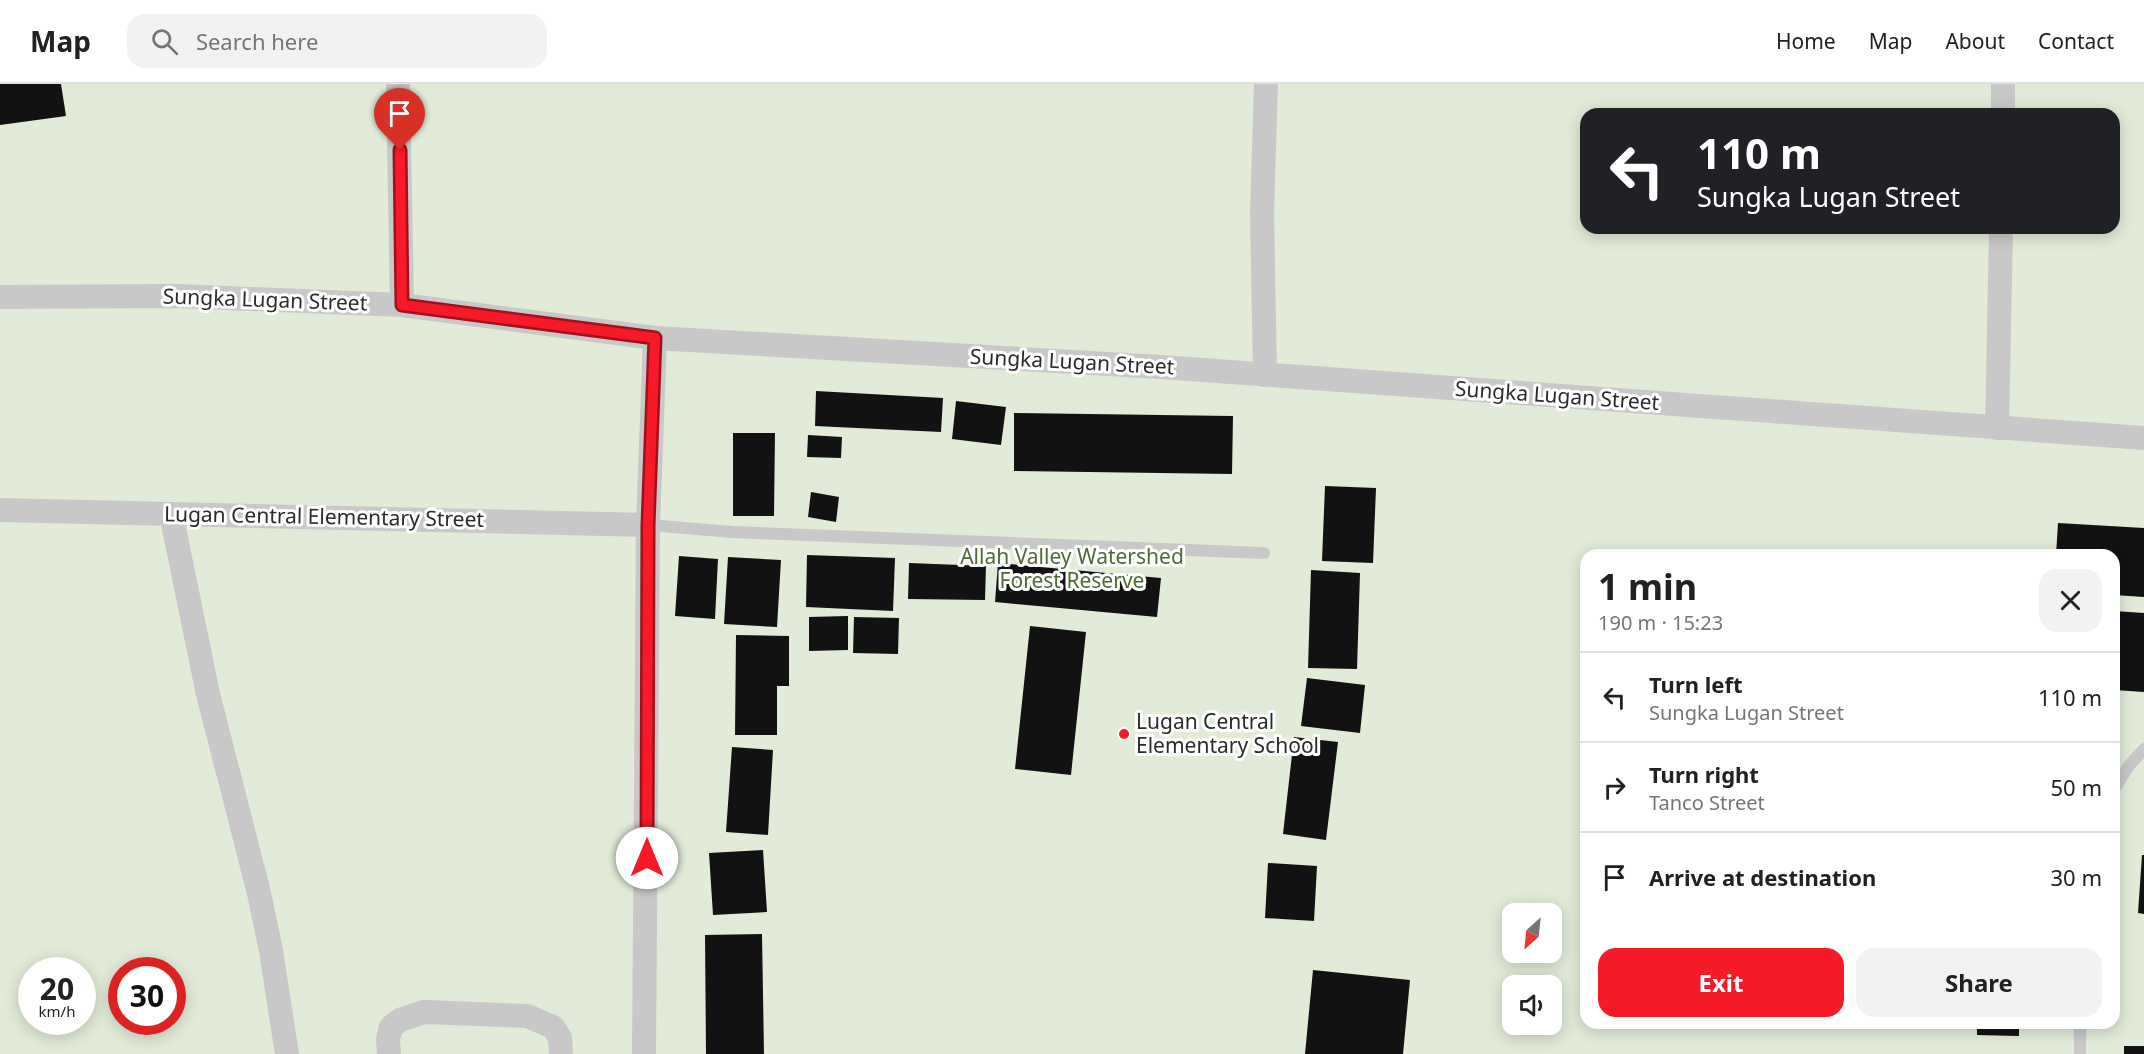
<!DOCTYPE html>
<html lang="en">
<head>
<meta charset="utf-8">
<style>
	body { margin:0; font-family:"Noto Sans",sans-serif; background:#f2f2f2; color:#202124; height:100vh; display:flex; flex-direction:column; font-size:22px; white-space:nowrap }
	* { box-sizing:border-box; margin:0 }
	p { font-size:20px; color:#757577 }
	.icon { flex:none; width:33px; height:33px; fill:none; stroke:currentColor; stroke-width:2; stroke-linecap:round; stroke-linejoin:round }
	.map { position:relative; flex:1; overflow:hidden }
	.sheet { position:absolute; left:1580px; top:465px; width:540px; height:480px; display:flex; flex-direction:column; background:#fff; border-radius:18px; box-shadow:0 3px 15px #0003 }
	.sheet>* { flex:none }
	.top-card { position:absolute; left:1580px; top:24px; width:540px; height:126px; border-radius:18px; box-shadow:0 3px 15px #0003; background:#202124; color:#fff; overflow:hidden }
	.needle { width:39px; rotate:207deg }
	.buttons { position:absolute; left:1502px; top:819px; display:grid; gap:12px }
	.buttons a { display:grid; place-items:center; width:60px; height:60px; border-radius:12px; background:#fff; box-shadow:0 3px 15px #0003; font-size:30px }
	.speed { position:absolute; left:18px; top:873px; display:flex; gap:12px; font-size:30px; font-weight:700; text-align:center }
	.speed>* { display:grid; place-content:center; width:78px; height:78px; border-radius:50%; background:#fff; box-shadow:0 3px 15px #0003; line-height:1 }
	.speed small { font-size:15px; font-weight:400 }
	.speed .limit { border:9px solid #d22; background:#fff; color:#111 }
	.pin { position:absolute; display:grid; place-items:center; width:51px; height:51px; color:#fff; margin:-62px -26px; border-radius:50% 50% 50% 0; rotate:-45deg; box-shadow:0 0 6px #0007 }
	.pin .icon { rotate:45deg }
	.me { position:absolute; width:66px; margin:-33px; rotate:0deg; stroke-linejoin:round; filter:drop-shadow(0 0 4px #0008) }
	.turn { display:flex; align-items:center; gap:21px; height:126px; padding:0 18px; font-size:27px }
	.turn .icon { width:78px; height:78px; stroke-width:2.5 }
	.turn b { display:block; font-size:42px; line-height:51px }
	.round { display:grid; place-items:center; flex:none; width:63px; height:63px; border-radius:18px; background:#f2f2f2 }
	.overview { display:flex; align-items:center; justify-content:space-between; height:102px; padding:0 18px }
	h1 { font-size:36px; font-weight:700; line-height:45px }
	.action { display:flex; gap:12px; margin-top:auto; padding:12px 18px }
	.action a { flex:1; height:69px; border-radius:18px; background:#f61a28; color:#fff; font-size:24px; font-weight:700; line-height:69px; text-align:center }
	.action a+a { background:#f2f2f2; color:#202124 }
	ul { padding:0; list-style:none }
	li { display:flex; align-items:center; gap:18px; height:90px; padding:0 18px; border-top:2px solid #e0e0e0 }
	li div { flex:1 }
	li b { display:block; font-size:22px }
	li em { font-style:normal }
	header { display:flex; align-items:center; gap:36px; box-sizing:border-box; height:84px; padding:0 30px; background:#fff; border-bottom:2px solid #e0e0e0 }
	header strong { font-size:28px }
	nav { display:flex; gap:33px; margin-inline-start:auto; font-size:21px }
	.search { width:420px; height:54px; background:#f2f2f2; display:flex; align-items:center; gap:15px; box-sizing:border-box; padding:0 21px; border-radius:18px; color:#757577; font-size:22px }
	.map>svg:first-child { display:block }
</style>
</head>
<body>
<header>
<strong>Map</strong>
<div class="search"><svg class="icon" aria-label="search" viewBox="0 0 24 24"><circle cx="10" cy="10" r="6"/><path d="M15 15l6 6"/></svg>Search here</div>
<nav><a>Home</a><a>Map</a><a>About</a><a>Contact</a></nav>
</header>
<div class="map">
<svg width="2144" height="970" viewBox="0 0 2144 970">
	<rect width="100%" height="100%" fill="#fff"/>
	<!-- green -->
	<path fill="#e1ebd7" fill-rule="evenodd" d="M0,0H2144V970H0ZM1586,30H2114V144H1586ZM1586,471H2114V939H1586ZM1512,830H1551V868H1512ZM32,886H82V938H32ZM122,886H172V938H122ZM1512,902H1551V940H1512Z"/>
	<!-- building -->
	<path fill="#121212" d="M0,0H61L66,32L0,41Z
		M816,307L943,314L941,348L815,342Z
		M956,317L1006,323L1001,361L952,355Z
		M1014,329L1233,332L1232,390L1014,387Z
		M733,349H775L774,432H733Z
		M808,351L842,353L841,374L807,373Z
		M1325,402L1376,404L1373,479L1322,477Z
		M811,408L839,413L836,438L808,433Z
		M2058,439L2144,444V513L2114,511V471H2056Z
		M807,471L895,474L893,527L806,523Z
		M679,472L718,475L715,535L675,532Z
		M728,473L781,476L777,543L724,540Z
		M909,479L986,482L985,516L908,515Z
		M998,479L1161,494L1157,533L995,518Z
		M1311,486L1360,489L1357,585L1308,584Z
		M2114,527L2144,529V608L2114,606Z
		M848,532V566L809,567V533Z
		M854,533L899,534L898,570L853,569Z
		M1030,542L1086,548L1071,691L1015,685Z
		M736,551L789,552V602H777V651H735Z
		M1307,594L1365,601L1360,649L1301,642Z
		M1294,653L1338,658L1326,756L1283,750Z
		M732,663L773,666L768,751L726,748Z
		M763,766L767,828L713,831L709,769Z
		M2142,771H2144V830L2138,829Z
		M1268,779L1317,782L1314,837L1265,834Z
		M762,850L764,970H706L705,851Z
		M1313,886L1410,896L1403,970H1305Z
		M1977,939H2019V952L1977,951Z
		M2124,962H2144V970H2124Z"/>
	<g fill="none" stroke-linecap="round" stroke-linejoin="round">
		<!-- lane -->
		<path stroke="#c8c8c8" stroke-width="12" d="M648,441L733,448L1264,469
			M2114,706L2128,683L2144,665
			M2080,939V970"/>
		<!-- street -->
		<path stroke="#c8c8c8" stroke-width="24" d="M398,0L402,221
			M2003,30V0
			M0,213L177,212L402,221L655,254L1161,283L2144,354
			M1265,291L1262,130L1266,0
			M1997,344L2001,144
			M0,426L648,441
			M171,430L208,610L259,809L271,867L287,970
			M389,970L388,955L391,943L400,936L424,928L527,932L553,943L560,954L561,970
			M644,970L648,441L655,254"/>
	</g>
	<g fill="none" stroke-linecap="round" stroke-linejoin="round">
		<!-- route casing -->
		<g stroke="#a0111a" stroke-width="15">
			<path id="route" d="M400,66L402,221L655,254L648,441L647,774"/>
		</g>
		<!-- route -->
		<use href="#route" stroke="#f61a28" stroke-width="10"/>
	</g>
	<!-- markers -->
	<circle fill="#f61a28" stroke="#fff" stroke-width="2" cx="1124" cy="650" r="6"/>
	<g text-anchor="middle" stroke-width="6" stroke-linejoin="round" paint-order="stroke">
		<!-- street labels -->
		<g font-size="21" fill="#2b2b2b" stroke="#fff">
			<text transform="translate(265 216) rotate(2)" y="7">Sungka Lugan Street</text>
			<text transform="translate(1072 278) rotate(3)" y="7">Sungka Lugan Street</text>
			<text transform="translate(1557 312) rotate(4)" y="7">Sungka Lugan Street</text>
			<text transform="translate(324 433) rotate(1)" y="7">Lugan Central Elementary Street</text>
		</g>
		<!-- park labels -->
		<g font-size="21" fill="#4e6a35" stroke="#fff">
			<text x="1072" y="480">Allah Valley Watershed<tspan x="1072" dy="24">Forest Reserve</tspan></text>
		</g>
		<!-- poi labels -->
		<g font-size="21" fill="#2b2b2b" stroke="#fff" text-anchor="start">
			<text x="1136" y="645">Lugan Central<tspan x="1136" dy="24">Elementary School</tspan></text>
		</g>
	</g>
</svg>
<div class="buttons">
<a><svg class="needle" viewBox="-14 -14 28 28"><path d="M0-13l5 13h-10z" fill="#e53935"/><path d="M0 13l5-13h-10z" fill="#757577"/></svg></a>
<a><svg class="icon" aria-label="sound" viewBox="0 0 24 24"><path d="M4 9h4l5-4v14l-5-4H4zM17 9q2 3 0 6"/></svg></a>
</div>
<div class="speed"><div>20<small>km/h</small></div><div class="limit">30</div></div>
<div class="pin" style="left:400px;top:66px;background:#d93025"><svg class="icon" aria-label="arrive" viewBox="0 0 24 24"><path d="M6 21V4h12l-3 4 3 4H6"/></svg></div>
<svg class="me" style="left:647px;top:774px" viewBox="-20 -20 40 40"><circle r="19" fill="#fff"/><path d="M0-13L10 11 0 6-10 11z" fill="#f61a28"/></svg>
<div class="top-card">
<div class="turn"><svg class="icon" aria-label="left" viewBox="0 0 24 24"><path d="M17 20v-9H6M10 6l-5 5 5 5"/></svg><div><b>110 m</b>Sungka Lugan Street</div></div>
</div>
<section class="sheet">
<div class="overview"><div><h1>1 min</h1><p>190 m · 15:23</p></div><a class="round"><svg class="icon" aria-label="close" viewBox="0 0 24 24"><path d="M6 6l12 12M18 6L6 18"/></svg></a></div>
<ul>
<li><svg class="icon" aria-label="left" viewBox="0 0 24 24"><path d="M17 20v-9H6M10 6l-5 5 5 5"/></svg><div><b>Turn left</b><p>Sungka Lugan Street</p></div><em>110 m</em></li>
<li><svg class="icon" aria-label="right" viewBox="0 0 24 24"><path d="M7 20v-9h11M14 6l5 5-5 5"/></svg><div><b>Turn right</b><p>Tanco Street</p></div><em>50 m</em></li>
<li><svg class="icon" aria-label="arrive" viewBox="0 0 24 24"><path d="M6 21V4h12l-3 4 3 4H6"/></svg><div><b>Arrive at destination</b></div><em>30 m</em></li>
</ul>
<div class="action"><a>Exit</a><a>Share</a></div>
</section>
</div>
</body>
</html>
